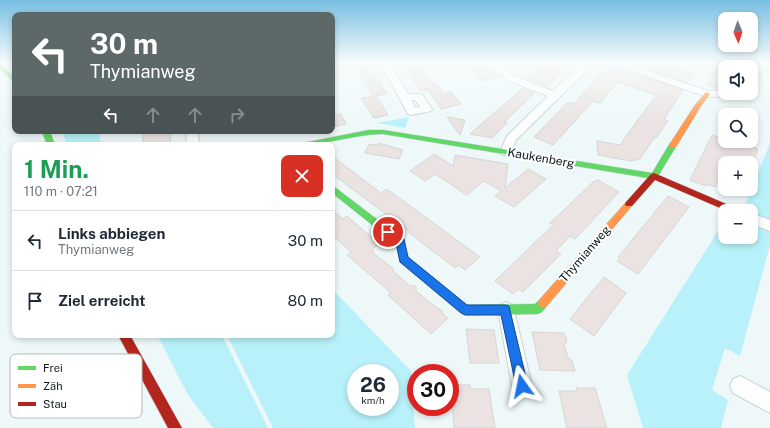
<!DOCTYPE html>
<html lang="de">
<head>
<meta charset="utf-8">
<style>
	body { margin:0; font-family:"Public Sans",sans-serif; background:#f2f2f3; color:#1f2937; height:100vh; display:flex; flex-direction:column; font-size:15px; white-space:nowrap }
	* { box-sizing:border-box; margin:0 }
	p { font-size:13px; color:#747a83 }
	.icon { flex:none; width:22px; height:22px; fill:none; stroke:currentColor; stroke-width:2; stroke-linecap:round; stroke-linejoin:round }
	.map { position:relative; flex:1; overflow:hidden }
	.details { position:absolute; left:12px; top:142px; width:323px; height:196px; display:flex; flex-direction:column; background:#fff; border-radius:8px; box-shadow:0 2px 6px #0003 }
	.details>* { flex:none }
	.guide { position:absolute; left:12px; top:12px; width:323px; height:122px; border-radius:8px; box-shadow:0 2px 6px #0003; background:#5d6869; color:#fff; overflow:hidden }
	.needle { width:26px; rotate:178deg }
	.controls { position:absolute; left:718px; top:12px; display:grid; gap:8px }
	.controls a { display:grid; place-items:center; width:40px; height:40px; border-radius:8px; background:#fff; box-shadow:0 2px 6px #0003; font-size:20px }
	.speed { position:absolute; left:347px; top:364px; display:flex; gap:8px; font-size:20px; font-weight:700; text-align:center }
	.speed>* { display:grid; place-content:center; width:52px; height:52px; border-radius:50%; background:#fff; box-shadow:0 2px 6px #0003; line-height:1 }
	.speed small { font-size:10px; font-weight:400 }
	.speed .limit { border:6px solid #d22; background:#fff; color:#111 }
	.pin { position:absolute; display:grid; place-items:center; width:34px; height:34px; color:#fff; margin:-17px; border:2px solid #fff; border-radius:50%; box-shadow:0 1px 4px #0007 }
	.me { position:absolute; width:44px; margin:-22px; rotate:348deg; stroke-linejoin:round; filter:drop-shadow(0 0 3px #0008) }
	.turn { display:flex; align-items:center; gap:14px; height:84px; padding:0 12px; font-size:18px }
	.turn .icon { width:52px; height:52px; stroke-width:2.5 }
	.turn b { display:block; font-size:28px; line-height:34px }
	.lanes { display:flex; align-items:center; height:38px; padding:0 12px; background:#0003; justify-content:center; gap:20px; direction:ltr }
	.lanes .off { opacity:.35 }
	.round { display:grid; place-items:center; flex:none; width:42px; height:42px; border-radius:8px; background:#f2f2f3 }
	.overview { display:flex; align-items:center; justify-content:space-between; height:68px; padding:0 12px }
	h1 { font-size:24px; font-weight:700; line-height:30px; color:#1e9e55 }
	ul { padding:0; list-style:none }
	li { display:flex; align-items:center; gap:12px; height:60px; padding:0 12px; border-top:1px solid #e0e1e3 }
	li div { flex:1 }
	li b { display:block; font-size:15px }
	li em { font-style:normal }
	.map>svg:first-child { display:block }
</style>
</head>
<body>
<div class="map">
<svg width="770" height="428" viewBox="0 0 770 428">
	<rect width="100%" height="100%" fill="#eef8f9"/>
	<!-- green -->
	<path fill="#b8f1f9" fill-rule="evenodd" d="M409,117L405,128L377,123Z
		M62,131H98L102,145H67Z
		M770,143V245L740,356L725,348L712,390L728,400L721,428H643L627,375L725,220V237H751V211H743Z
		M332,289L411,371L415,428H273L227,335H332ZM356,373H390V407H356Z
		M157,335H222L268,428H213L188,395Z"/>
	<!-- building -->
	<path fill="#eae3e1" stroke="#d7d6d6" d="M354,63H367L371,69L387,94L376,96L388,115L374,118L369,109H368L361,98L373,96Z
		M402,63H418L432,84L436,83L444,94L451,92L461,104L441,109L428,90L421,91Z
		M465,63H484L498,77L481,81Z
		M546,63H568L564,67H566L547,86L543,85L527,78Z
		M630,63H662L695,73L688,83Z
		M719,63H725V88H717L707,85Z
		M609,65L683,90L664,119L668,121L656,138H654L640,159L631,161L598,155L597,141L620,145L656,95L617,82L600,103L593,101L553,145L534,137L568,102L574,104Z
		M523,88L535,93L504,122L507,123L492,138L470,134Z
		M341,114L346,124L332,127V116Z
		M447,117L465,120L460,135Z
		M725,123V141H734L758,149L753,163H725L715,187L707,184L706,186L690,180L712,135L718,137Z
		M144,131H171L170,143L158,145H142Z
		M379,143L403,150L399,159L365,153L369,144L378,145Z
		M434,154L453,166L455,155L508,164L505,188L528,169L546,179L514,207L495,196L501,191L484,181L467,195L435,174L425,181L410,171Z
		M332,156L381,193L387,189L480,257L465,270L459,265L455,268L409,233L410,232L332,174Z
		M598,180L619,192L575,239L570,236L556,251L561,254L523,292L519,289L513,294L495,281L553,225L550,223L565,209L593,182Z
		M668,196L689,207L638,274L617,261L620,258L618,257Z
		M332,209L343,219L347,216L379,244L372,249L374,251L372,252L394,269L392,270L410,286H416V291L437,308L440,309L443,312V314L448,318L431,334L388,295L391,293L347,255L351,252L332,235Z
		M604,277L626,293L594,336L570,319Z
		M466,329L494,330L499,363H470Z
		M532,332L564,333L567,342L564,345L568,357L572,361L575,371L540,370Z
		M451,385H470L471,389H489L495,428H454Z
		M576,388H595L607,428H567L559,391H577Z"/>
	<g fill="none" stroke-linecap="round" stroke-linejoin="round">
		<!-- street casing -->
		<g stroke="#c9d3d4" stroke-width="2">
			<path id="street" d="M380,63H390L408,94H422L432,109L431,111L412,115L408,114ZM411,100H415L420,107L415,108Z
				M490,63H500L515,76L553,91L583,63H603L602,65L590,67L516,140L510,155H502L500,152L507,136L548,96L507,80Z
				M609,63H624L708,91L725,90V93H741L736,96L707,97Z
				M756,63H766L755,83L751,84V72Z
				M186,131H198L199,145H187Z
				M751,213L770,220V231L751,224Z
				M506,302L512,305L514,310L532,386L529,393L522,396L515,393L512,386L498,310L500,305Z
				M740,376L770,392V413L733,393L730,386L733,379Z"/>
		</g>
		<!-- fast casing -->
		<g stroke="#c9d3d4" stroke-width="1">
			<path id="fast" d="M0,64L15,77V83L0,69Z
				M369,130H383L652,173L670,143H676L677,145L657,178L654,179L383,134C355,134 328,145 299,145L303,143Z
				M42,131H50L55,145H47Z
				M332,185L403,239L408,257L467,305L535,304L539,300L543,298L547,300L548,303C546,308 543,312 538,314L465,315L461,313L400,262L396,244L332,193Z"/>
		</g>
		<!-- slow casing -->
		<g stroke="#c9d3d4" stroke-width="1">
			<path id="slow" d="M707,92L710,94L701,106L676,147H670L669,145L695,105L705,93Z
				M629,201L632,202L633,204L632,206L547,306L543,308L539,306L538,303L539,300L626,202Z"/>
		</g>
		<!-- jam casing -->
		<g stroke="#c9d3d4" stroke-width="1">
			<path id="jam" d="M654,173L738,209L739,211H727L655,180L632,206H626L625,204L626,202L651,174Z
				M118,335H130L182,428H168Z"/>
		</g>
		<!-- street -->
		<use href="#street" fill="#fcfefe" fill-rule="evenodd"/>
		<!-- fast -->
		<use href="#fast" fill="#63d668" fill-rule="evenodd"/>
		<!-- slow -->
		<use href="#slow" fill="#ff974d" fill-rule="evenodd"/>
		<!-- jam -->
		<use href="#jam" fill="#b3261e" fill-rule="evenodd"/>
	</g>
	<!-- sky -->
	<linearGradient id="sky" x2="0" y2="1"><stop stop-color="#77bfe2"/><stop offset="0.51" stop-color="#f7fcfc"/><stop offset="1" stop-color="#f7fcfc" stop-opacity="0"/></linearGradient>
	<rect width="770" height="123" fill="url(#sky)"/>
	<!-- route -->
	<path fill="#1a73e8" stroke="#114b97" d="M388,229L404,239L408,257L467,305H506L509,306L528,386L526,390L522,392L517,390L516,386L501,315H465L461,313L400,262L396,243L383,232Z"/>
	<g text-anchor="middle" stroke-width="4" stroke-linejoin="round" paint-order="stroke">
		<!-- street labels -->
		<g font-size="12" fill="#0f1a1c" stroke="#fff">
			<text transform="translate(541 158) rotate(10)" y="4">Kaukenberg</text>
			<text transform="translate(585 254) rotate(-49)" y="4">Thymianweg</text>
		</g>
	</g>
	<!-- legend -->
	<rect x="10" y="354" width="132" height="64" rx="6" fill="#fff" stroke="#b7babb" stroke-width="1"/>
	<rect x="18" y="366" width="18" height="4" fill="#63d668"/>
	<rect x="18" y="384" width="18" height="4" fill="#ff974d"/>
	<rect x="18" y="402" width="18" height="4" fill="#b3261e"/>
	<g font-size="11" fill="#0f1a1c">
		<text x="43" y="372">Frei</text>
		<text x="43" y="390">Zäh</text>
		<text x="43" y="408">Stau</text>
	</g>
</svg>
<div class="controls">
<a><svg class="needle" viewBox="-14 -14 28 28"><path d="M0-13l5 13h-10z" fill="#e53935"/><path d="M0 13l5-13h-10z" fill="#747a83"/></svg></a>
<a><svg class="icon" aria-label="sound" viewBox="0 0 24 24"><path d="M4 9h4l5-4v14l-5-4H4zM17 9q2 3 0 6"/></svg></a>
<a><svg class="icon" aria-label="search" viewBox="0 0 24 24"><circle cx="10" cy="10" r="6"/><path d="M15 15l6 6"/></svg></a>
<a>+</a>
<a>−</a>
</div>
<div class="speed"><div>26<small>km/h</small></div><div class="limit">30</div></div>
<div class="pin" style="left:388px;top:232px;background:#d93025"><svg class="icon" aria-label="arrive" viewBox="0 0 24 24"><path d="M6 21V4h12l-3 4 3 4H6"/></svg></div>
<svg class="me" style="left:522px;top:386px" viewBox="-20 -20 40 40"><path d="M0-17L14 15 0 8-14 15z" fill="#1a73e8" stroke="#fff" stroke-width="4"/></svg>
<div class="guide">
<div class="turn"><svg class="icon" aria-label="left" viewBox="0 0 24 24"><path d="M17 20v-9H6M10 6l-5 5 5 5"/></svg><div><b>30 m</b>Thymianweg</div></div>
<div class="lanes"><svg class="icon" aria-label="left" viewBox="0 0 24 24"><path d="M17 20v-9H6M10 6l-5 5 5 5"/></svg><svg class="icon off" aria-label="ahead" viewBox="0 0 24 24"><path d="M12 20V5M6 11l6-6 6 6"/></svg><svg class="icon off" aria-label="ahead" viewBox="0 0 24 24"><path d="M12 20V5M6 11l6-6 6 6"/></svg><svg class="icon off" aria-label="right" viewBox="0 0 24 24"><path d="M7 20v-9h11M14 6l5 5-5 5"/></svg></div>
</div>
<section class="details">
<div class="overview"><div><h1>1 Min.</h1><p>110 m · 07:21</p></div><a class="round" style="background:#d93025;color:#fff"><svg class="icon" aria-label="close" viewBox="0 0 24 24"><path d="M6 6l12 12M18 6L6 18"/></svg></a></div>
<ul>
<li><svg class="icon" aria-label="left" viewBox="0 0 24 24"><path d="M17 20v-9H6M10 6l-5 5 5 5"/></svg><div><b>Links abbiegen</b><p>Thymianweg</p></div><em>30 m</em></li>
<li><svg class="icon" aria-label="arrive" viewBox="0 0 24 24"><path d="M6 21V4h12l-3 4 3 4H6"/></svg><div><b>Ziel erreicht</b></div><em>80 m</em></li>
</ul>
</section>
</div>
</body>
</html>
